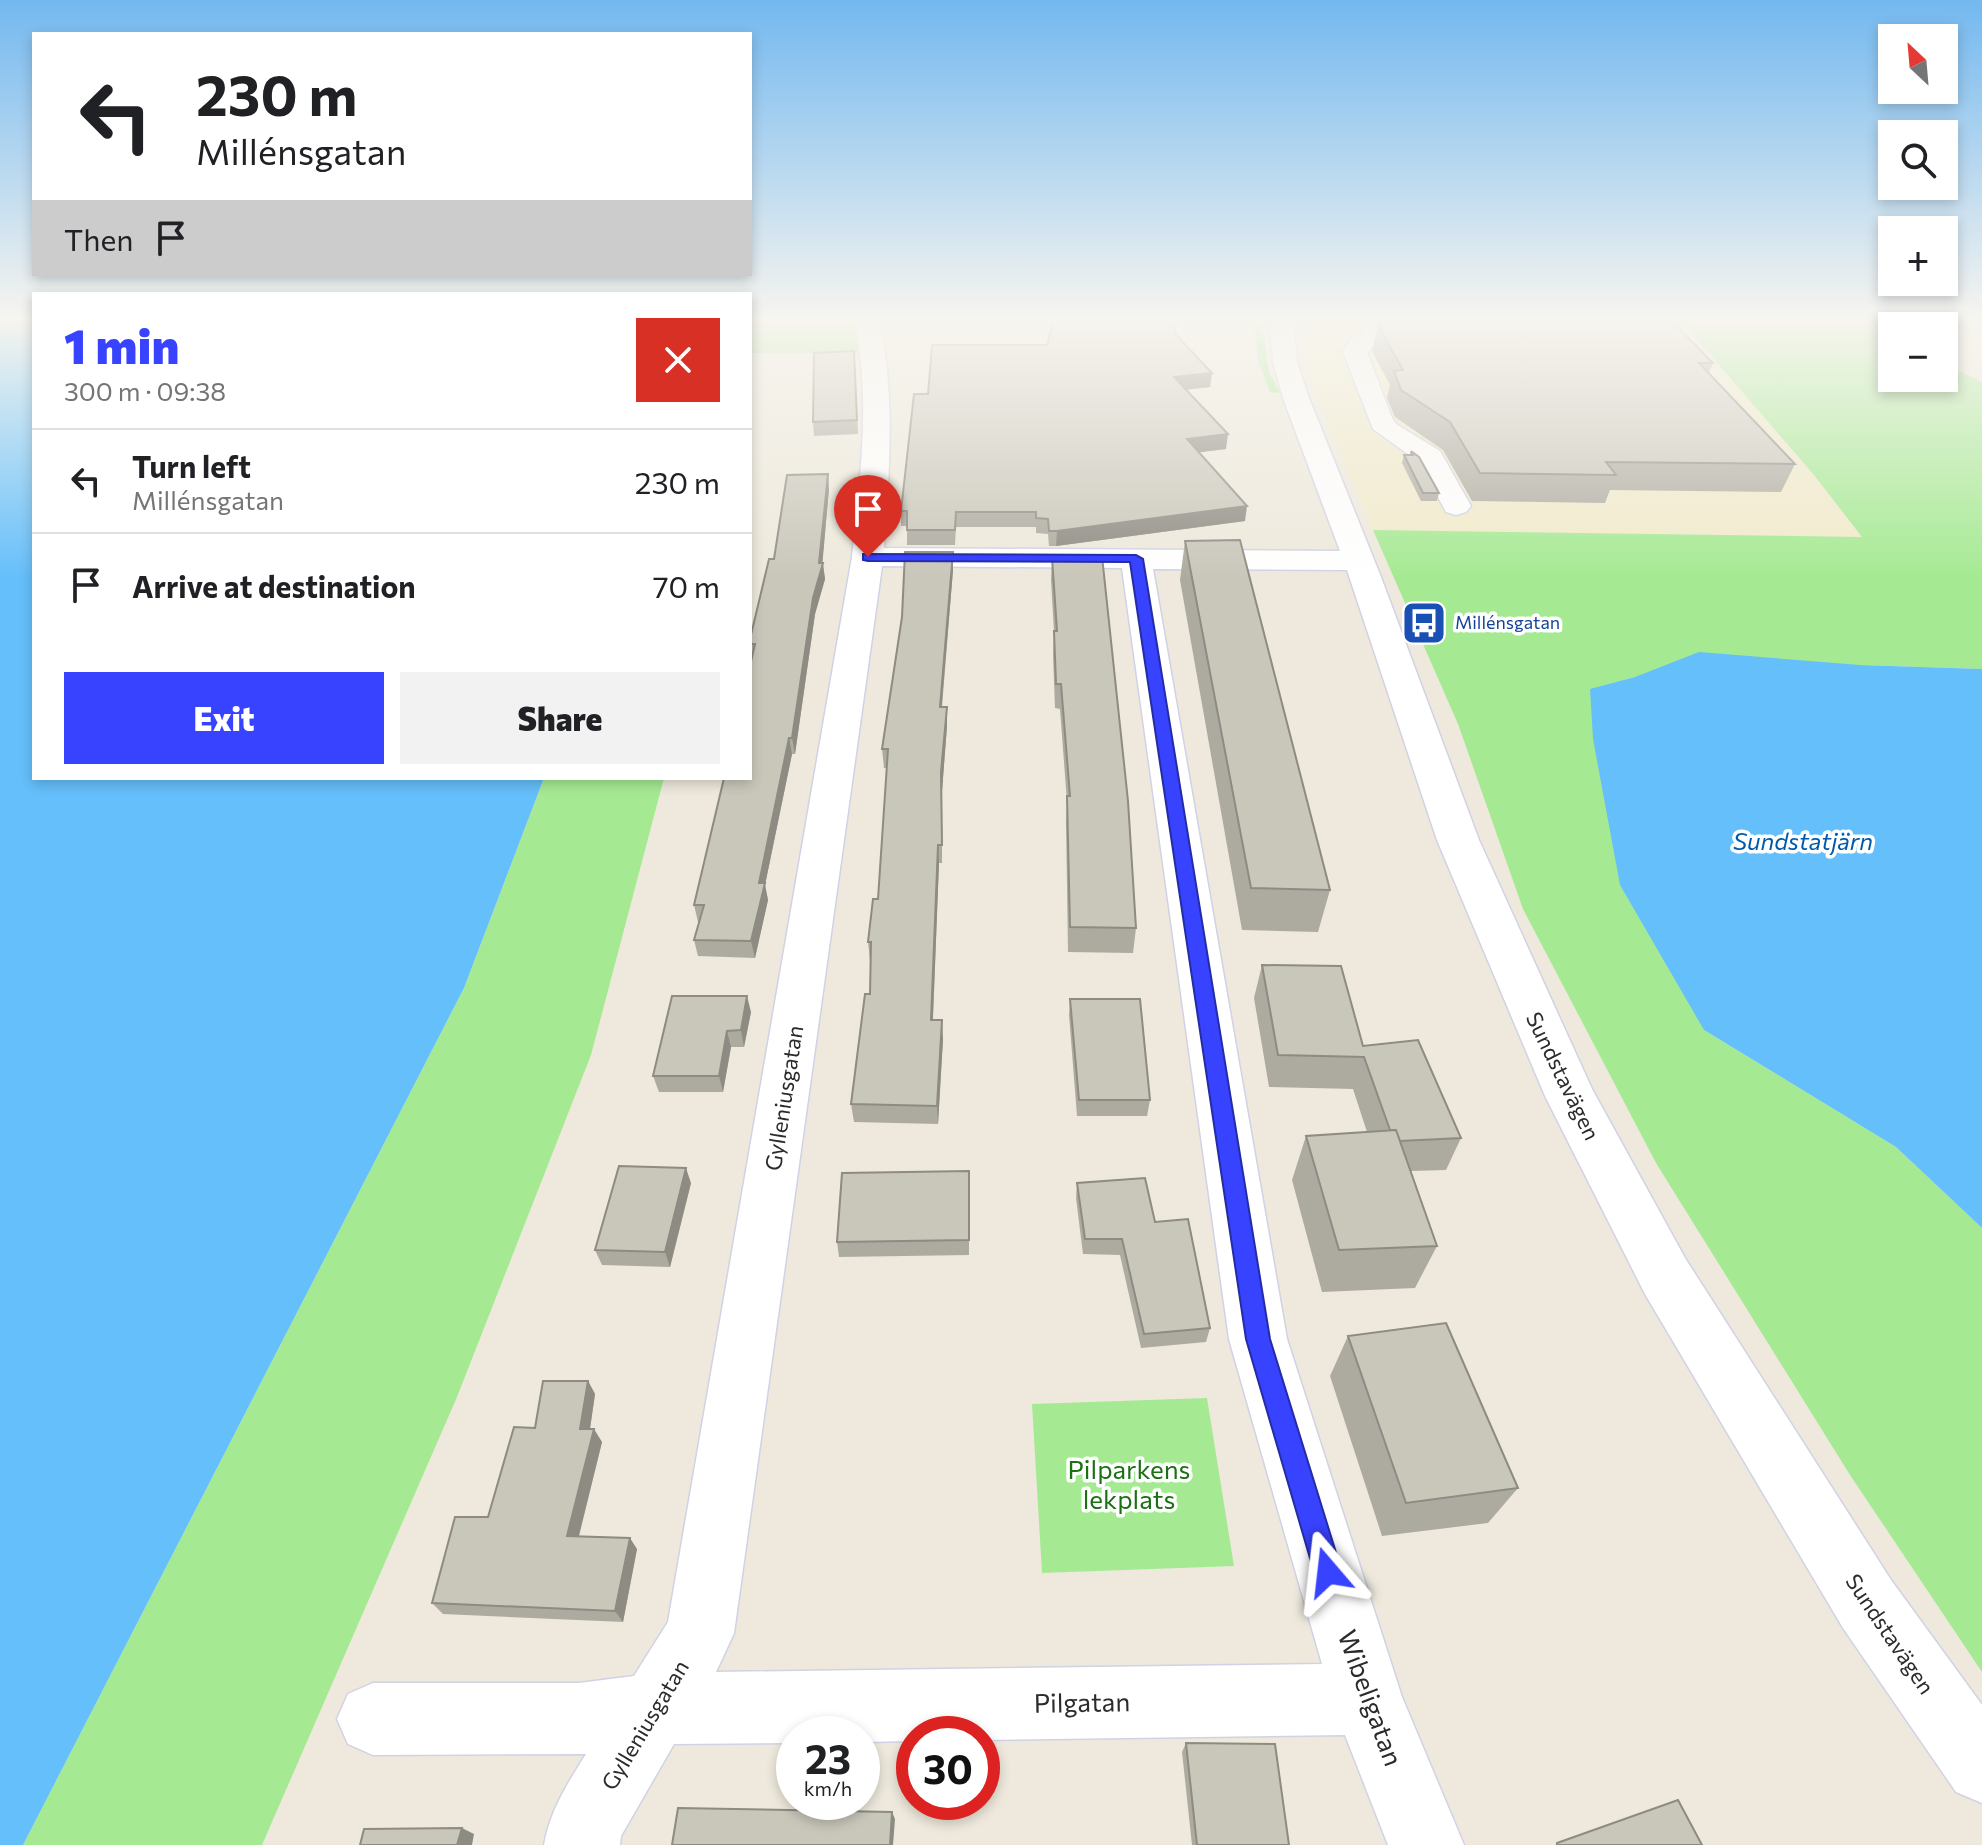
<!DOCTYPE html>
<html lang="en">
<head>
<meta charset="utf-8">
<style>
	body { margin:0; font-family:Commissioner,sans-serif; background:#f2f2f2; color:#202124; height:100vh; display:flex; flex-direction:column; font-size:30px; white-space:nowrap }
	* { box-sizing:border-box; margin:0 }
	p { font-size:26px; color:#757577 }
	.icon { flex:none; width:44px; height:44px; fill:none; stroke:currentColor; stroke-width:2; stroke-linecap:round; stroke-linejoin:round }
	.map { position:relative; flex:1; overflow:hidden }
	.sheet { position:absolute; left:32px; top:292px; width:720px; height:488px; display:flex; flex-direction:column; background:#fff; border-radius:0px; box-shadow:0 4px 12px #0003 }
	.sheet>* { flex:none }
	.top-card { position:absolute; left:32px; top:32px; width:720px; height:244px; border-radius:0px; box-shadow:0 4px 12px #0003; background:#fff; color:#202124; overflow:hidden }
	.needle { width:52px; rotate:334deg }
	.fabs { position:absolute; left:1878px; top:24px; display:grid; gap:16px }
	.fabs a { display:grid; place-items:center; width:80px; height:80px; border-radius:0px; background:#fff; box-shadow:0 4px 12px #0003; font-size:40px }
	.speed { position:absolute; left:776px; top:1716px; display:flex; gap:16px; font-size:40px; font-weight:700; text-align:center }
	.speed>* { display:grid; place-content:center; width:104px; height:104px; border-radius:50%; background:#fff; box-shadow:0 4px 12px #0003; line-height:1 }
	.speed small { font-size:20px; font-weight:400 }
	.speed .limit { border:12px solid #d22; background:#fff; color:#111 }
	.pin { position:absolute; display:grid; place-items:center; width:68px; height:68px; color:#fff; margin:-82px -34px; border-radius:50% 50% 50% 0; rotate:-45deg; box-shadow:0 0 8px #0007 }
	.pin .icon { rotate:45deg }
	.me { position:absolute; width:88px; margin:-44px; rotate:343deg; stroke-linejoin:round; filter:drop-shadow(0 0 6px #0008) }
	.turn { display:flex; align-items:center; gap:28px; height:168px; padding:0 32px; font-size:36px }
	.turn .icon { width:104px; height:104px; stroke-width:2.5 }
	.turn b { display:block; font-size:56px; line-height:68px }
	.then { display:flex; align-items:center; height:76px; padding:0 32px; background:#0003; gap:16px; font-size:30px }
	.round { display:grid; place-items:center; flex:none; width:84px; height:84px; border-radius:0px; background:#f2f2f2 }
	.summary { display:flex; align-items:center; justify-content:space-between; height:136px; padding:0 32px }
	h1 { font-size:48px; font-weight:800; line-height:60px; color:#3843ff }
	.action { display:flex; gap:16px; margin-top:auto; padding:16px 32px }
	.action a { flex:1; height:92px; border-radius:0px; background:#3843ff; color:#fff; font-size:32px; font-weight:800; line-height:92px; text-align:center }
	.action a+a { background:#f2f2f2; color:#202124 }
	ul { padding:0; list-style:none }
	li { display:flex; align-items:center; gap:24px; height:104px; padding:0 32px; border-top:2px solid #e0e0e0 }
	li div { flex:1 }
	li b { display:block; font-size:30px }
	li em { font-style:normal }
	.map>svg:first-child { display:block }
</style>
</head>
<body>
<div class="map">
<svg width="1982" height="1845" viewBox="0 0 1982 1845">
	<rect width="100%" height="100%" fill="#eee9dc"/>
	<!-- education -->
	<path fill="#f1eaca" d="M1305,321H1681L1814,475L1862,537L1373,530L1307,373Z"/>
	<!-- green -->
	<path fill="#a5ea93" d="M750,321H855L859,332V353H750Z
		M1253,321H1261L1269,372L1280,393L1270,392L1258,360Z
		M1681,321H1855L1892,339V378H1944V364L1982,382V669L1860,665L1635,677L1590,690L1704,1030L1896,1147L1982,1228V1672L1850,1475L1656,1163L1523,909L1458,724L1373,530L1862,537L1814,475Z
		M544,778H664L591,1055L457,1397L262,1845H23L464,988Z
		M1207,1398L1234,1566L1042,1573L1032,1404Z"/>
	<!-- water -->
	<path fill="#65bffa" d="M0,321H34V778H544L464,988L23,1845H0Z
		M1699,652L1860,665L1982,669V1228L1896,1147L1704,1030L1620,885L1593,739L1590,689L1635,677Z"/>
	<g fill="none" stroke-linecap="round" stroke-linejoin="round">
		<!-- minor casing -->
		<g stroke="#d1d2e5" stroke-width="3">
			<path id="minor" d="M855,321H879C896,396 889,471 884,548L1340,551L1283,398L1273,362L1269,321H1293L1297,362L1309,398L1381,577L1479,840L1592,1089L1685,1258L1891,1580L1982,1705V1803L1956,1792L1843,1628L1645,1294L1545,1096L1437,840L1347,570L1153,569L1287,1339L1402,1697L1464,1845H1388L1345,1735L982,1740V1734H914V1741L862,1742V1734H794V1743L674,1744L621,1836L620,1845H544C550,1810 568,1783 586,1754L373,1755L348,1744L337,1719L348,1694L373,1683H579L634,1676L668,1622L852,557C860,478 871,400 855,321ZM882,566L1122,568L1229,1339L1322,1664L716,1672L734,1633Z
				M1360,321H1384L1389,332L1367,352L1392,418L1396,424L1440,451L1471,506L1466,512L1456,515L1446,512L1419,462L1373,429L1343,352L1351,339L1364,330Z"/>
		</g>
		<!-- minor -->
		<use href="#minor" fill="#fff" fill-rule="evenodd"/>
	</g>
	<!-- wall -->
	<path fill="#adaba0" d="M1378,326L1713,363L1709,373L1795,464L1781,492L1610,490L1605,503L1472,501L1443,450L1395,417L1387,398L1390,385L1372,351Z
		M1175,334L1212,373L1210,387L1185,390L1226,449L1199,452L1245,521L1056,546H1049L1048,534L1036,533V527H956L955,545H907V526H901V511L928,394L1047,345Z
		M855,365L858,434L814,436L813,422Z
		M1411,451L1439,493L1437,501H1421L1402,463L1404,455H1409Z
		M829,489L822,563L825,579L815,614L795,754H792L765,885L768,900L755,958L698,956L694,940L699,922H698L694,905L752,660L750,639L774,559Z
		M1185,541L1330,890L1318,932L1242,930L1180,580Z
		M953,552V570L942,707H947V726L942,791V863H939L933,1020L943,1039L938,1124L854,1122L851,1104L870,994V961L868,942L878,899L887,768H884L882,749Z
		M1052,557L1136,928L1133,953L1068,952L1066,822L1067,802L1060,709L1055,708L1053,655L1054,632L1051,580Z
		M1262,965L1363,1046L1461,1138L1446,1170L1411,1171L1437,1246L1415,1288L1322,1292L1292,1180L1306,1136L1367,1132L1353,1089L1269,1087L1254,998Z
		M1070,999L1150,1100L1147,1116H1077L1069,1015Z
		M751,1012L744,1047H731L723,1092H659L653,1076Z
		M969,1171V1255L839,1257L837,1242Z
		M691,1183L670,1267L602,1265L595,1250Z
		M1077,1183L1155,1222L1210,1328L1206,1342L1141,1348L1120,1255L1083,1254L1076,1198Z
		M1348,1336L1518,1488L1488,1523L1382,1536L1330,1376Z
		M588,1381L595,1394L590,1429L602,1442L579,1536L637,1549L623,1622L443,1614L432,1603L488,1517L535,1428Z
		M1186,1743L1289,1845H1192L1182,1752Z"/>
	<!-- shaded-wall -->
	<path fill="#8d8b82" d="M1212,373L1210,387L1172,391L1174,377Z
		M1228,434L1226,449L1186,454L1187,439Z
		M828,474L829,489L822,568L823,563L825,579L815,614L795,754L792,738L819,563Z
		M1247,506L1245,521L1056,546L1057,531Z
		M953,552V570L940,725V707Z
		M947,707V726L942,791V863L941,772Z
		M789,738L792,754L765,885L768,900L755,958L751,941L759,883Z
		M938,845L939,863L932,1039L931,1020Z
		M747,996L751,1012L744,1047L741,1030Z
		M942,1020L943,1039L938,1124L937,1106Z
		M727,1031L731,1047L723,1092L719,1076Z
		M686,1168L691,1183L670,1267L665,1252Z
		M588,1381L595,1394L588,1442L580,1429Z
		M594,1429L602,1442L576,1547L567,1536Z
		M630,1538L637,1549L623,1622L615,1611Z
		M892,1812L895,1819L893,1845H890Z
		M462,1828L474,1834L472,1845H457Z"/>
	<!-- building -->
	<path fill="#c9c7ba" stroke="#8d8b82" stroke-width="2" d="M1053,321H1176L1175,334L1212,373L1174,377L1228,434L1187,439L1247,506L1057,531H1049L1048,519L1036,518V512H956L955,530H907V511H901L914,394H928L932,345H1047Z
		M1383,321H1672L1713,363H1699L1795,464L1606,462L1616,475L1480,473L1450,422L1401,390L1394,371L1403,370L1378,326Z
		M854,351L857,420L813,422L814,353Z
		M1411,451L1419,457L1439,493H1423L1404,455H1413Z
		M828,474L819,563H823L813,598L792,738H789L759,883H765L751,941L694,940L704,905H694L724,778H750V666L755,644H750V639L769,559H774L787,475Z
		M1240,540L1330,890L1251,888L1185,541Z
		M905,552H953L940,707H947L941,772L942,845H938L931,1020H942L937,1106L851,1104L865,994H870L871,942H868L873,899H878L888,749H882L902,617Z
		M1102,556L1128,801L1136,928L1070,927L1067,796H1070L1061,684H1056L1054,631H1057L1052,557Z
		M1262,965L1341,966L1363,1046L1418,1040L1461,1138L1400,1141L1396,1130H1390L1364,1057L1278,1055Z
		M672,996H747L741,1030L727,1031L719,1076H653Z
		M1070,999H1140L1150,1100H1079Z
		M1396,1130L1437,1246L1339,1250L1306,1136Z
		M619,1166L686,1168L665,1252L595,1250Z
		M969,1171V1240L837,1242L842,1173Z
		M1145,1178L1155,1222L1188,1219L1210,1328L1144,1334L1122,1239H1085L1077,1183Z
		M1446,1323L1518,1488L1406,1503L1348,1336Z
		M543,1381H588L580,1429H594L567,1536L630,1538L615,1611L432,1603L455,1517H488L514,1427L535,1428Z
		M1186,1743L1275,1744L1289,1845H1197Z
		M1678,1800L1702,1845H1557V1843Z
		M678,1808L892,1812L890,1845H672Z
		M462,1828L457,1845H360L364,1829Z"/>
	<!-- sky -->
	<linearGradient id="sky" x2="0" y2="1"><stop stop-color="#73b8ef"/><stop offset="0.55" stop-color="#f7f5ef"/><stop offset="1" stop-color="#f7f5ef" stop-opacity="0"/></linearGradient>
	<rect width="1982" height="579" fill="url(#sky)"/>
	<!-- route -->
	<path fill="#3843ff" stroke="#242ca6" stroke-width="2" d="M863,554L1136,555L1143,559L1270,1339L1342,1572L1338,1582L1328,1586L1318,1582L1314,1572L1246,1339L1130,562L868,561L863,560Z"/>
	<!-- icons -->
	<defs>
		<g id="bus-square" transform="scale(2.3)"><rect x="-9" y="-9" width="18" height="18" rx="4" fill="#1a4fb4" stroke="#fff"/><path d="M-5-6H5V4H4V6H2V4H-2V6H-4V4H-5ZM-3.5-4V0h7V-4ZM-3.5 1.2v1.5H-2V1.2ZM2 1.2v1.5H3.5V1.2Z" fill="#fff"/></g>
	</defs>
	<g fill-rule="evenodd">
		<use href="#bus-square" x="1424" y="623"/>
	</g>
	<g text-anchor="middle" stroke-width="7" stroke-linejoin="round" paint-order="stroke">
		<!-- far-transit labels -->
		<g font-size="18" fill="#164399" stroke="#fff" text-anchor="start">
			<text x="1455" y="629">Millénsgatan</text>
		</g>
		<!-- street labels -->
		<g font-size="22" fill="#2b2b2b" stroke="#fff">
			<text transform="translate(1563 1076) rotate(64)" y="8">Sundstavägen</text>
			<text transform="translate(784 1098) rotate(-81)" y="8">Gylleniusgatan</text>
			<text transform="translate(1890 1634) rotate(56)" y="8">Sundstavägen</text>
			<text transform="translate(645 1725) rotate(-59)" y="8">Gylleniusgatan</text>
		</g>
		<!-- water labels -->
		<g font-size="24" font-style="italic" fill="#0059aa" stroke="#fff">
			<text x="1803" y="850">Sundstatjärn</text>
		</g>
		<!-- near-park labels -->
		<g font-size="26" fill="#1a7013" stroke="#fff">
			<text x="1129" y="1479">Pilparkens<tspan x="1129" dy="30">lekplats</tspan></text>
		</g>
		<!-- near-street labels -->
		<g font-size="26" fill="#2b2b2b" stroke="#fff">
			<text transform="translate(1370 1698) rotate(70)" y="9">Wibeligatan</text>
			<text transform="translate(1082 1703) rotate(-1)" y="9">Pilgatan</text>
		</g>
	</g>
</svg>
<div class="fabs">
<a><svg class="needle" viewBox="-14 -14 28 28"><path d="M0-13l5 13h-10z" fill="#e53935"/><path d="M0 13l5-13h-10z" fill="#757577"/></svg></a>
<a><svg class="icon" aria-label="search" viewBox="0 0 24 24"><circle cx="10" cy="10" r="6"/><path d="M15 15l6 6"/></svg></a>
<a>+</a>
<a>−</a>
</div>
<div class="speed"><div>23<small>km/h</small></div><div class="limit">30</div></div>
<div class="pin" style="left:868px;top:557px;background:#d93025"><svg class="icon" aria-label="arrive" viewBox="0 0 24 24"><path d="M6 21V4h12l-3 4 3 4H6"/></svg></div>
<svg class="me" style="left:1328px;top:1572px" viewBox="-20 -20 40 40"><path d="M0-17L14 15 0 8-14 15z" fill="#3843ff" stroke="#fff" stroke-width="4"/></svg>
<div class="top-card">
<div class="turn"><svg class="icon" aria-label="left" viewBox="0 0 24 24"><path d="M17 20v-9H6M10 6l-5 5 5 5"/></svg><div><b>230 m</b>Millénsgatan</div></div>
<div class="then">Then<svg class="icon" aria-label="arrive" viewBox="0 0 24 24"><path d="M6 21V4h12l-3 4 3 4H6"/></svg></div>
</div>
<section class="sheet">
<div class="summary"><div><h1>1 min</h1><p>300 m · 09:38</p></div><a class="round" style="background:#d93025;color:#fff"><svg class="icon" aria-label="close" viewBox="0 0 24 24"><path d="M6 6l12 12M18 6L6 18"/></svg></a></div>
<ul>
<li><svg class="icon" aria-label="left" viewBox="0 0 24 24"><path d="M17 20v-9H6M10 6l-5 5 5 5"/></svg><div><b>Turn left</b><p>Millénsgatan</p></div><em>230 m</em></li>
<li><svg class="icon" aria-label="arrive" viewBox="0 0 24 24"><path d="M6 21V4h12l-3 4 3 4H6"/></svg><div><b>Arrive at destination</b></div><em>70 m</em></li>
</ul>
<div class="action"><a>Exit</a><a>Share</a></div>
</section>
</div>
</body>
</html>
